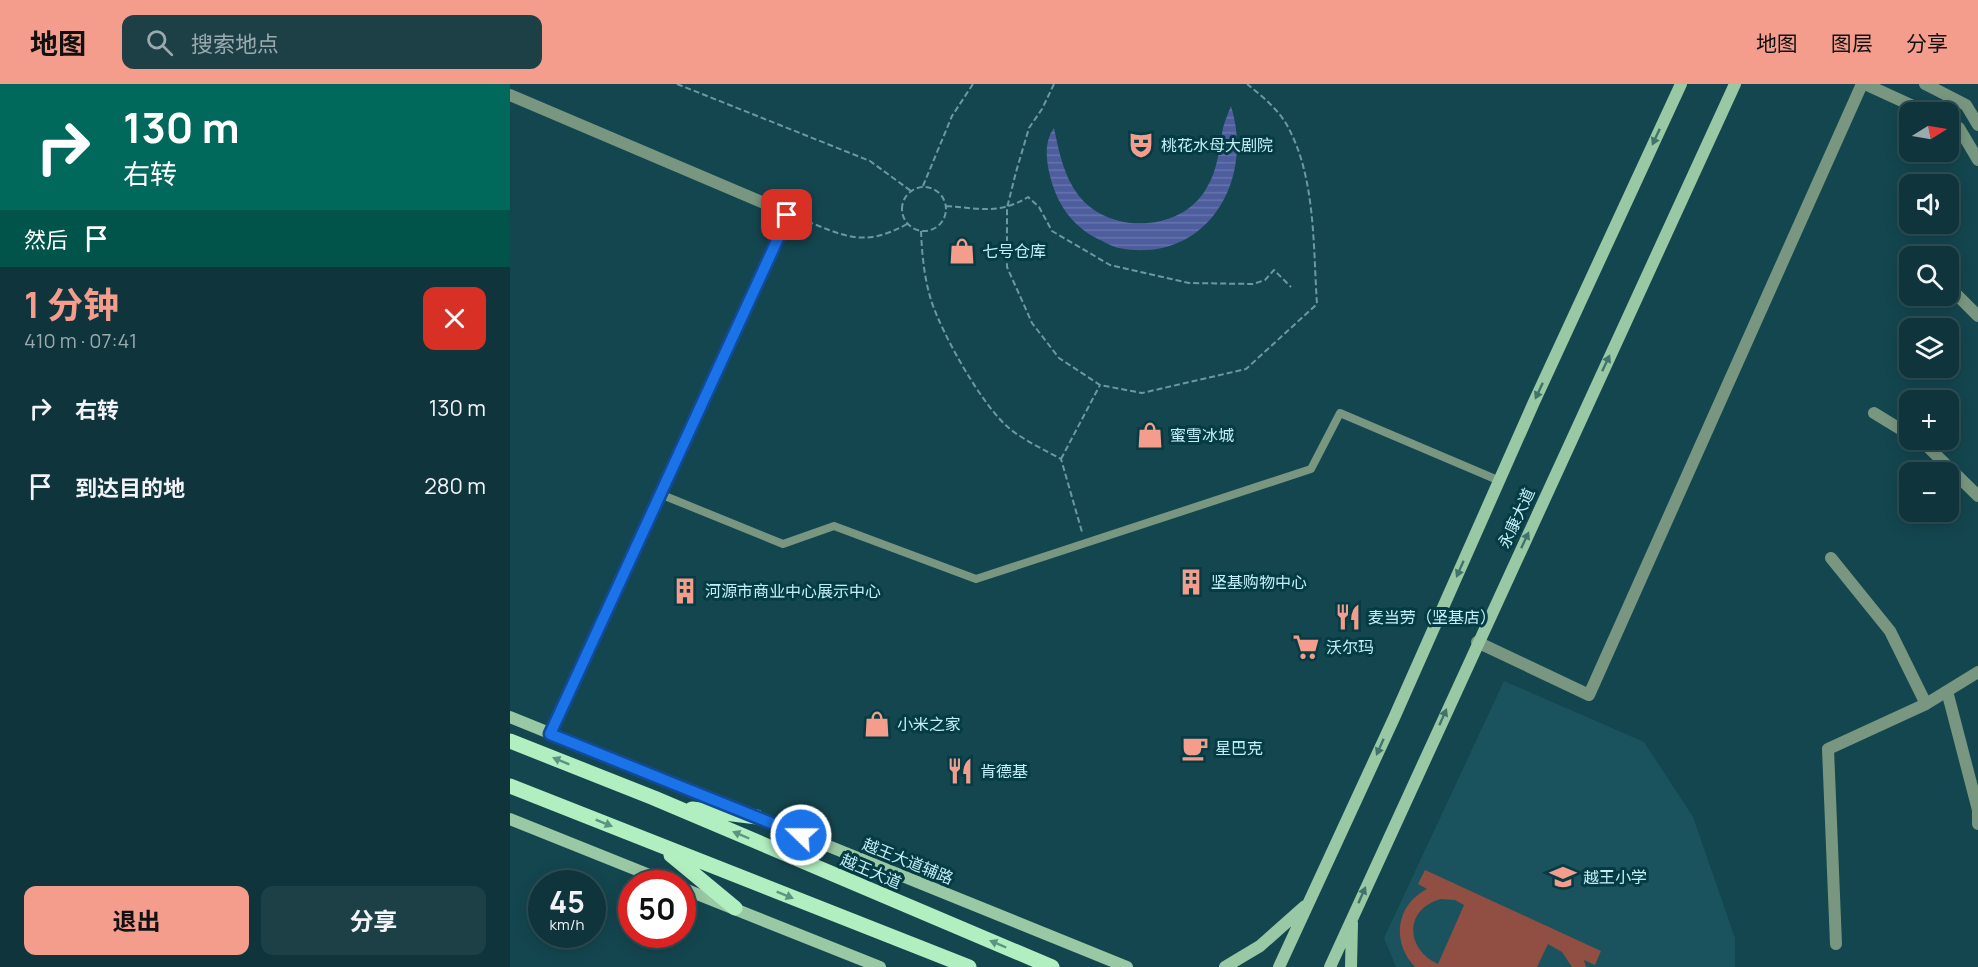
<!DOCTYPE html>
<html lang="zh">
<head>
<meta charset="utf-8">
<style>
	body { margin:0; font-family:Manrope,"Noto Sans SC",sans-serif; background:#1d3f46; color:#f1f3f6; height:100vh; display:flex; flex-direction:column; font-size:22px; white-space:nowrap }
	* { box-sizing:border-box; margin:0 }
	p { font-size:20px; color:#9baaaf }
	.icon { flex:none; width:33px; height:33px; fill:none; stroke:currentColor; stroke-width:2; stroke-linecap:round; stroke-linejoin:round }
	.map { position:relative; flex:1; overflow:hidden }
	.side { display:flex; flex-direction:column; background:#0f343b; width:510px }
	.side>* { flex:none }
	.hud { background:#00695c; color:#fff; overflow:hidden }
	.needle { width:39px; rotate:79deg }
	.tools { position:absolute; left:1389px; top:18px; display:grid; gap:12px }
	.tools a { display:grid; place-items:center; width:60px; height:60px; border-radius:12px; background:#0f343b; box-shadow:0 3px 15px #0003,0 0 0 2px #2f4f55; font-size:30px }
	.speed { position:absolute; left:18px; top:786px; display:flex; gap:12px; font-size:30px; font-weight:700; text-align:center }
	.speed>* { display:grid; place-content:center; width:78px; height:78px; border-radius:50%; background:#0f343b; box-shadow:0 3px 15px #0003,0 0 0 2px #2f4f55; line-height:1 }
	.speed small { font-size:15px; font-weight:400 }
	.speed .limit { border:9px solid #d22; background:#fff; color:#111 }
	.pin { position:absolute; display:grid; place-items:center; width:51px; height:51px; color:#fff; margin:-26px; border-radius:12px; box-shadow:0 3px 9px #0006 }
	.me { position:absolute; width:66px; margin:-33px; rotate:292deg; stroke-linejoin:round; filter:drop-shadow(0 0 4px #0008) }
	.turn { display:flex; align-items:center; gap:21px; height:126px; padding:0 24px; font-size:27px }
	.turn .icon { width:78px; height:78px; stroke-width:2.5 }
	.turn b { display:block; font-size:42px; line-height:51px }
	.then { display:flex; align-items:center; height:57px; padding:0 24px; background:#0003; gap:12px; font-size:22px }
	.round { display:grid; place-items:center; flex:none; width:63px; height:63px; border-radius:12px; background:#1d3f46 }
	.overview { display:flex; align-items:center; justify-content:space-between; height:102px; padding:0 24px }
	h1 { font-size:36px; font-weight:700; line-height:45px; color:#f49d8c }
	.action { display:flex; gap:12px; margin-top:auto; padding:12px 24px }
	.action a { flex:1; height:69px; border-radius:12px; background:#f49d8c; color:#111; font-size:24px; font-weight:700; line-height:69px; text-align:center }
	.action a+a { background:#1d3f46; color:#f1f3f6 }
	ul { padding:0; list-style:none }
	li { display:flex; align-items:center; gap:18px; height:78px; padding:0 24px }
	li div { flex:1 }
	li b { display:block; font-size:22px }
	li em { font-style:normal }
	header { display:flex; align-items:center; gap:36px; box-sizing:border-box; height:84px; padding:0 30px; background:#f49d8c; color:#111 }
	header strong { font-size:28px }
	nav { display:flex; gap:33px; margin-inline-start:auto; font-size:21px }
	.search { width:420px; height:54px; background:#1d3f46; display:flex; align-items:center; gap:15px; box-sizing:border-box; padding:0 21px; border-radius:12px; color:#9baaaf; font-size:22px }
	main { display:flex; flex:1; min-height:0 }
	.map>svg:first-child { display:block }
</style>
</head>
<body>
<header>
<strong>地图</strong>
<div class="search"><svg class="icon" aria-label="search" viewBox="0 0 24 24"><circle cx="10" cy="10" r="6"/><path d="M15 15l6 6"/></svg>搜索地点</div>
<nav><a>地图</a><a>图层</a><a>分享</a></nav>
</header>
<main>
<section class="side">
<div class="hud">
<div class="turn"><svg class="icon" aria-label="right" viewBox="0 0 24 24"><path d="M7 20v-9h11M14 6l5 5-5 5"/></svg><div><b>130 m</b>右转</div></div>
<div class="then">然后<svg class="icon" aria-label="arrive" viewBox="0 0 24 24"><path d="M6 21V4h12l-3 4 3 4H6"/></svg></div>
</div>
<div class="overview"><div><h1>1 分钟</h1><p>410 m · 07:41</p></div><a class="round" style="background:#d93025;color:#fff"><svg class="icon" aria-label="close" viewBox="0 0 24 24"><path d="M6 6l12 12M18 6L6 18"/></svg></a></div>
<ul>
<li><svg class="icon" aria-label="right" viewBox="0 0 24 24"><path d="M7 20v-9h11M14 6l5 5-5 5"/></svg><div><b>右转</b></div><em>130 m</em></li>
<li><svg class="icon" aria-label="arrive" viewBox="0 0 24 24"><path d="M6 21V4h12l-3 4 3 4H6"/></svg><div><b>到达目的地</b></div><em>280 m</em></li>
</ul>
<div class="action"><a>退出</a><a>分享</a></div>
</section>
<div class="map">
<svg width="1468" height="883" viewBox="0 0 1468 883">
	<defs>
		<pattern id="water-rules" width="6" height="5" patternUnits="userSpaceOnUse" patternTransform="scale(1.5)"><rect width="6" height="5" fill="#4e5d9d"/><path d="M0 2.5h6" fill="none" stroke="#6675ab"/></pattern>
	</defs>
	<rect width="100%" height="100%" fill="#14464f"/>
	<!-- built -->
	<path fill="#1a535e" d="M994,597L1134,658L1183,733L1225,854V883H886L874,854Z"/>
	<!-- green -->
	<path fill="#904f42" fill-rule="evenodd" d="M915,786L1091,867L1085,881L1074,876L1076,883H1062L1052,868L1038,860L1027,883H905C881,858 886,821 917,805L908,800ZM931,815L945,816L954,821L928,880C895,865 894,825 931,815Z"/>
	<!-- water -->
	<path fill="url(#water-rules)" d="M721,22C745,98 695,181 609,164C602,163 595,158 588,155C562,142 547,120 540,92C536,76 534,58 544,44C549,68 554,93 569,112C600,151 671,148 696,105C708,86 709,65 713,44C715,37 718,29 721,22Z"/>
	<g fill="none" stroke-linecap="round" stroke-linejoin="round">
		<!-- path -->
		<path stroke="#6b99a2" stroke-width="2" stroke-dasharray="6 3" stroke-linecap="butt" d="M167,0L360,77L401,107
			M544,0L532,25L519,44L506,88L497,124V183L522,239L549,274L590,301L632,309L736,285L807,220C803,163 806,95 778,43C769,26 752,12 737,0
			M413,102L442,32L463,0
			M392 125a22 22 0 1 1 44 0a22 22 0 1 1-44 0Z
			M436,122C468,124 489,131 518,113L529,123L542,147L600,181L679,199L743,200L755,196L764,186L781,203
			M289,134C333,151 352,165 397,140
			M411,147C412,170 414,193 421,216C432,250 472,322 500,345C515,357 535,366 551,375L572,448
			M551,375L590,301"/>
		<!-- lane -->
		<path stroke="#799780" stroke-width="8" d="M150,410L273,460L324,442L466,495L801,385L830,329L990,397"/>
		<!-- street -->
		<path stroke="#799780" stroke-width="12" d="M1355,0L1416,28
			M1415,0L1456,21L1468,41
			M0,11L275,128L277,134L40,650
			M1438,39L1449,44L1468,76
			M1445,209L1468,232
			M1364,329L1400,351
			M1406,356L1418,363L1468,412
			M1321,474L1380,547L1416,620
			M967,558L1079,611L1352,0
			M1437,607L1468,726V740
			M1326,860L1318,665L1416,620L1468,588"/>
		<!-- secondary -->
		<path stroke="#99c8a4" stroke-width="12" d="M0,633L617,883
			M0,735L162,800
			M172,804L370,883
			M715,883L750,862L795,822
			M769,883L884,634L1024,318L1171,0
			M820,883L1225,0
			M841,883L842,839"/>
		<!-- primary -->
		<path stroke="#b1eec0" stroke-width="15" d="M0,657L144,714L542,883
			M0,702L459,883
			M182,725L247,733
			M161,771L225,824"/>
	</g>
	<!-- one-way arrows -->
	<defs><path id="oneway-solid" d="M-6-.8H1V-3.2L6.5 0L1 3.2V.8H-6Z" transform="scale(1.5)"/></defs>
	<g fill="#40746a">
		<use href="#oneway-solid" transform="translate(1146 53) rotate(115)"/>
		<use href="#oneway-solid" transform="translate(1096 279) rotate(-65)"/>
		<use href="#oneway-solid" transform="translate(1029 307) rotate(115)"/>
		<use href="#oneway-solid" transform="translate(1015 456) rotate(-65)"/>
		<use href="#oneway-solid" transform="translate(950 485) rotate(114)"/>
		<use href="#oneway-solid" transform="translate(933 633) rotate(-66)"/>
		<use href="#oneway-solid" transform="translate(870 663) rotate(114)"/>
		<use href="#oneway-solid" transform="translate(852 811) rotate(-66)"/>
	</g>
	<g fill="#5b9582">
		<use href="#oneway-solid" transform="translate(51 677) rotate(-158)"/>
		<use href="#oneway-solid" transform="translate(94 739) rotate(22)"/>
		<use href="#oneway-solid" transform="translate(231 751) rotate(-157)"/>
		<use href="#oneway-solid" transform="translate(275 811) rotate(22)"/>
		<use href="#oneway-solid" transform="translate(488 860) rotate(-157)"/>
	</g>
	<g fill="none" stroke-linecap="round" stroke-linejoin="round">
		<!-- route casing -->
		<g stroke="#114b97" stroke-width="15">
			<path id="route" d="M277,131L276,137L40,650L291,751"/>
		</g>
		<!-- route -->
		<use href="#route" stroke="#1a73e8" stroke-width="10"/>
	</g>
	<!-- icons -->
	<defs>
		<g id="theatre-bare" transform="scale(2.07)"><path d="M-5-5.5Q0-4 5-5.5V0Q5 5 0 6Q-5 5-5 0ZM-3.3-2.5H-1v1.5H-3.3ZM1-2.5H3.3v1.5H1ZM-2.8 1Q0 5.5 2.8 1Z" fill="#f49d8c" stroke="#053c44" stroke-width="2.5" paint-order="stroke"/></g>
		<g id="shop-bare" transform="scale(2.07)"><path d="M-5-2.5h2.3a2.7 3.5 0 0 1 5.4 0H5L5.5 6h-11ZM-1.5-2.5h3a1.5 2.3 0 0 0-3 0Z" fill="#f49d8c" stroke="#053c44" stroke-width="2.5" paint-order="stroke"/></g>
		<g id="building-bare" transform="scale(2.07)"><path d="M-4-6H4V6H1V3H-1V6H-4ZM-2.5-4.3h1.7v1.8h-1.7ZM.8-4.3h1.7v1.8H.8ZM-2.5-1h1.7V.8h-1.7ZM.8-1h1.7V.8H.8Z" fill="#f49d8c" stroke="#053c44" stroke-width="2.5" paint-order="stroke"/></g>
		<g id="restaurant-bare" transform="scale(2.07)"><path d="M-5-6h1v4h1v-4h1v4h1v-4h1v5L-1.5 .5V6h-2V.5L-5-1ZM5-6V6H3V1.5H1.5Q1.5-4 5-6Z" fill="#f49d8c" stroke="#053c44" stroke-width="2.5" paint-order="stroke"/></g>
		<g id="supermarket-bare" transform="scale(2.07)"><path d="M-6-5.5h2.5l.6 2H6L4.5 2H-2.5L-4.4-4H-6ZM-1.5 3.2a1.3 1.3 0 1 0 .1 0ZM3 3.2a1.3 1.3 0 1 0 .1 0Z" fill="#f49d8c" stroke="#053c44" stroke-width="2.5" paint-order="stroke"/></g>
		<g id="cafe-bare" transform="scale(2.07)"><path d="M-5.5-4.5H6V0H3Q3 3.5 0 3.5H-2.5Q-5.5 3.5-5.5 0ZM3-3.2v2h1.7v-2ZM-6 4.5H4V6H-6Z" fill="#f49d8c" stroke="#053c44" stroke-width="2.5" paint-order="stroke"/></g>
		<g id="school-bare" transform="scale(2.07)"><path d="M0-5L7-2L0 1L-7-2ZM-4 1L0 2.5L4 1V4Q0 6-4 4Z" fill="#f49d8c" stroke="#053c44" stroke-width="2.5" paint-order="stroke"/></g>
	</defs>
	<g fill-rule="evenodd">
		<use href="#theatre-bare" x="631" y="61"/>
		<use href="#shop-bare" x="452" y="167"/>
		<use href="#shop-bare" x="640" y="351"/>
		<use href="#building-bare" x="681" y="498"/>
		<use href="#building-bare" x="175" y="507"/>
		<use href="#restaurant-bare" x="838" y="533"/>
		<use href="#supermarket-bare" x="796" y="563"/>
		<use href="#shop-bare" x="367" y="640"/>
		<use href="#cafe-bare" x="685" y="664"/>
		<use href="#restaurant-bare" x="450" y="687"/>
		<use href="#school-bare" x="1053" y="793"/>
	</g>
	<g text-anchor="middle" stroke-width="6" stroke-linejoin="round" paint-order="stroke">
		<!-- poi labels -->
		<g font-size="16" fill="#c4eef7" stroke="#053c44" text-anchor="start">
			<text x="651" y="67">桃花水母大剧院</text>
			<text x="472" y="173">七号仓库</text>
			<text x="660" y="357">蜜雪冰城</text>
			<text x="701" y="504">坚基购物中心</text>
			<text x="195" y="513">河源市商业中心展示中心</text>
			<text x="858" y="539">麦当劳（坚基店）</text>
			<text x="816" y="569">沃尔玛</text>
			<text x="387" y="646">小米之家</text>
			<text x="705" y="670">星巴克</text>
			<text x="470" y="693">肯德基</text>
			<text x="1073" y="799">越王小学</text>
		</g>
		<!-- street labels -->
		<g font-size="16" fill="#c4eef7" stroke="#053c44">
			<text transform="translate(1006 434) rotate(-65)" y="6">永康大道</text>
			<text transform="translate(398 777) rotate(22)" y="6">越王大道辅路</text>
			<text transform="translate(361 787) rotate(23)" y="6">越王大道</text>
		</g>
	</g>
</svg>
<div class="tools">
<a><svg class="needle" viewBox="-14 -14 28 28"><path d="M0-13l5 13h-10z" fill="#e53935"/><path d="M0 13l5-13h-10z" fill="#9baaaf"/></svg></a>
<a><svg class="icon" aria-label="sound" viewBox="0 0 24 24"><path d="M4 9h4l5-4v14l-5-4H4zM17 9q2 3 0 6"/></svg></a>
<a><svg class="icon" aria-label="search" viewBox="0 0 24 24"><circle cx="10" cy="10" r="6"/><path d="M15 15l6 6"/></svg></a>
<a><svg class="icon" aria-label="layers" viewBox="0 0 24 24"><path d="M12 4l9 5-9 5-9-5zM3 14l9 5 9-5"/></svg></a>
<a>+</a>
<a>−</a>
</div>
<div class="speed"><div>45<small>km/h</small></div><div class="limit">50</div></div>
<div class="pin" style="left:277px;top:131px;background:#d93025"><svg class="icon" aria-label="arrive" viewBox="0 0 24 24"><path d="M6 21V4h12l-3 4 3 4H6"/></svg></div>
<svg class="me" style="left:291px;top:751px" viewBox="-20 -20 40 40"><circle r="17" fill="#1a73e8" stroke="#fff" stroke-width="3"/><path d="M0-11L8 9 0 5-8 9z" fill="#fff"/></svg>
</div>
</main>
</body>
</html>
